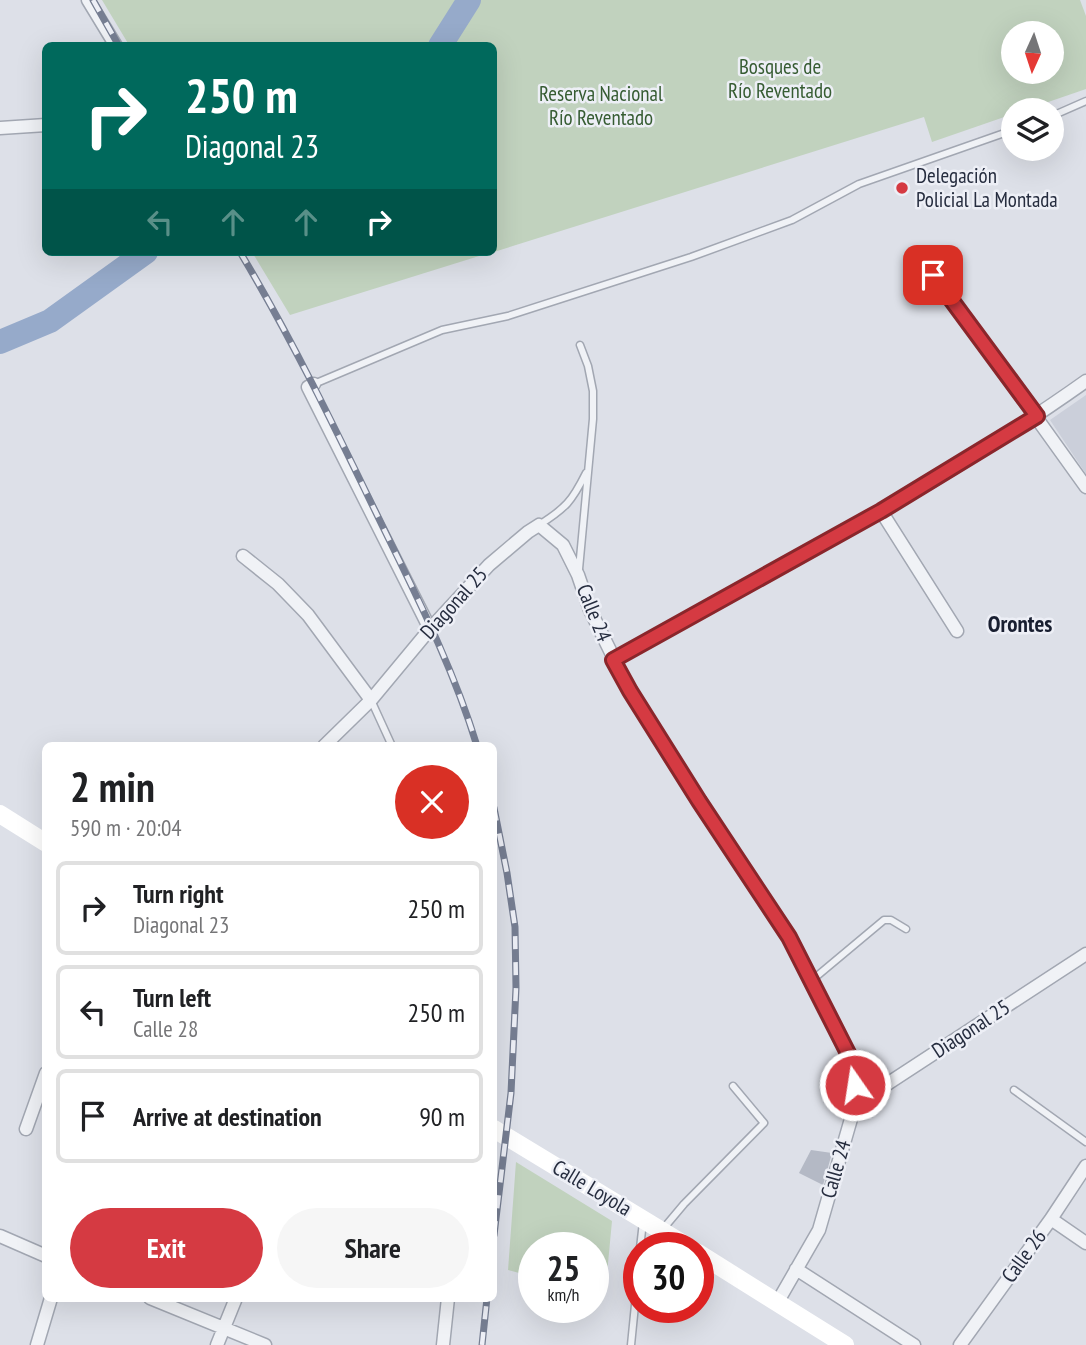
<!DOCTYPE html>
<html lang="en">
<head>
<meta charset="utf-8">
<style>
	body { margin:0; font-family:"PT Sans Narrow",sans-serif; background:#f6f6f6; color:#202124; height:100vh; display:flex; flex-direction:column; font-size:26px; white-space:nowrap }
	* { box-sizing:border-box; margin:0 }
	p { font-size:23px; color:#757577 }
	.icon { flex:none; width:38px; height:38px; fill:none; stroke:currentColor; stroke-width:2; stroke-linecap:round; stroke-linejoin:round }
	.map { position:relative; flex:1; overflow:hidden }
	.details { position:absolute; left:42px; top:742px; width:455px; height:560px; display:flex; flex-direction:column; background:#fff; border-radius:10px; box-shadow:0 7px 28px #0002 }
	.details>* { flex:none }
	.hud { position:absolute; left:42px; top:42px; width:455px; height:214px; border-radius:10px; box-shadow:0 7px 28px #0002; background:#00695c; color:#fff; overflow:hidden }
	.needle { width:46px; rotate:183deg }
	.controls { position:absolute; left:1001px; top:21px; display:grid; gap:14px }
	.controls a { display:grid; place-items:center; width:63px; height:63px; border-radius:50%; background:#fff; box-shadow:0 7px 28px #0002; font-size:35px }
	.speed { position:absolute; left:518px; top:1232px; display:flex; gap:14px; font-size:35px; font-weight:700; text-align:center }
	.speed>* { display:grid; place-content:center; width:91px; height:91px; border-radius:50%; background:#fff; box-shadow:0 7px 28px #0002; line-height:1 }
	.speed small { font-size:18px; font-weight:400 }
	.speed .limit { border:10px solid #d22; background:#fff; color:#111 }
	.pin { position:absolute; display:grid; place-items:center; width:60px; height:60px; color:#fff; margin:-30px; border-radius:14px; box-shadow:0 4px 10px #0006 }
	.me { position:absolute; width:77px; margin:-38px; rotate:347deg; stroke-linejoin:round; filter:drop-shadow(0 0 5px #0008) }
	.turn { display:flex; align-items:center; gap:24px; height:147px; padding:0 28px; font-size:32px }
	.turn .icon { width:91px; height:91px; stroke-width:2.5 }
	.turn b { display:block; font-size:49px; line-height:60px }
	.lanes { display:flex; align-items:center; height:66px; padding:0 28px; background:#0003; justify-content:center; gap:35px; direction:ltr }
	.lanes .off { opacity:.35 }
	.round { display:grid; place-items:center; flex:none; width:74px; height:74px; border-radius:37px; background:#f6f6f6 }
	.overview { display:flex; align-items:center; justify-content:space-between; height:119px; padding:0 28px }
	h1 { font-size:42px; font-weight:700; line-height:52px }
	.button { display:flex; gap:14px; margin-top:auto; padding:14px 28px }
	.button a { flex:1; height:80px; border-radius:42px; background:#d53a42; color:#fff; font-size:28px; font-weight:700; line-height:80px; text-align:center }
	.button a+a { background:#f6f6f6; color:#202124 }
	ul { padding:0; list-style:none }
	li { display:flex; align-items:center; gap:21px; height:94px; margin:0 14px 10px; padding:0 14px; border:4px solid #e0e0e0; border-radius:10px }
	li div { flex:1 }
	li b { display:block; font-size:26px }
	li em { font-style:normal }
	.map>svg:first-child { display:block }
</style>
</head>
<body>
<div class="map">
<svg width="1086" height="1345" viewBox="0 0 1086 1345">
	<rect width="100%" height="100%" fill="#dde0e8"/>
	<!-- built -->
	<path fill="#cbcfda" d="M1086,395V474L1050,420Z"/>
	<!-- green -->
	<path fill="#c1d2be" fill-rule="evenodd" d="M102,0H1080L1086,16V89L1025,110H1013V114L932,142L924,117L494,252V46L129,45ZM1013,33H1052V72H1013Z
		M252,252H492L290,315Z
		M516,1162L612,1221L605,1295L593,1292V1248H534V1277L508,1270Z"/>
	<g fill="none" stroke-linecap="round" stroke-linejoin="round">
		<!-- river -->
		<path stroke="#96aaca" stroke-width="24" d="M440,46L469,0
			M0,342L50,321L146,252"/>
	</g>
	<!-- building -->
	<path fill="#b4b9c5" d="M811,1150L832,1153L823,1185L799,1173Z"/>
	<g fill="none" stroke-linecap="round" stroke-linejoin="round">
		<!-- service casing -->
		<g stroke="#a2a7b2" stroke-width="9">
			<path id="service" d="M1052,116L1086,101
				M314,384L442,330L508,316L691,257L792,220L859,184L1013,130
				M539,525C566,508 572,501 586,473
				M579,569L593,419V391L588,366L580,345
				M371,700L392,746
				M811,981L884,920H891L906,929
				M1014,1090L1086,1142
				M663,1229L684,1204L764,1123L733,1086
				M640,1248L643,1222
				M631,1345L639,1265"/>
		</g>
		<!-- minor casing -->
		<g stroke="#a2a7b2" stroke-width="15">
			<path id="minor" d="M88,0L116,46
				M0,128L46,125
				M934,275L1086,487
				M314,384L308,387L430,629
				M881,511L957,631
				M243,556L278,584L308,615L371,700
				M613,660C773,571 937,487 1086,381
				M324,746L371,700L430,629L489,565L528,532L539,525L563,545L578,575L590,610L630,691L699,801L789,937L854,1065L855,1105L819,1230L777,1303
				M855,1105L1086,954
				M26,1129L46,1073
				M1051,1219L1086,1243
				M0,1236L46,1256
				M796,1269L914,1345
				M150,1298L265,1345
				M37,1345L51,1298
				M217,1345L236,1298
				M443,1345L448,1298
				M960,1345L1051,1219L1086,1166"/>
		</g>
		<!-- service -->
		<use href="#service" stroke="#f0f2f6" stroke-width="6"/>
		<!-- minor -->
		<use href="#minor" stroke="#f0f2f6" stroke-width="12"/>
		<!-- secondary -->
		<path stroke="#fff" stroke-width="18" d="M0,814L46,843
			M494,1129L690,1248
			M698,1253L845,1345"/>
		<!-- rail casing -->
		<g stroke="#767e92" stroke-width="7">
			<path id="rail" d="M93,0L119,46
				M240,252C292,339 336,430 380,521C416,595 453,667 477,746
				M494,808L507,873L515,927L516,988L511,1093L494,1235
				M482,1345L487,1298"/>
		</g>
		<!-- rail -->
		<use href="#rail" stroke="#edeff6" stroke-width="4.5" stroke-dasharray="13" stroke-linecap="butt"/>
	</g>
	<g fill="none" stroke-linecap="round" stroke-linejoin="round">
		<!-- route casing -->
		<g stroke="#8a262b" stroke-width="18">
			<path id="route" d="M855,1085L854,1065L789,937L699,801L630,691L613,660L881,511L1037,416L933,275"/>
		</g>
		<!-- route -->
		<use href="#route" stroke="#d53a42" stroke-width="12"/>
	</g>
	<!-- markers -->
	<circle fill="#d53a42" stroke="#edeff6" stroke-width="2.5" cx="902" cy="188" r="7"/>
	<g text-anchor="middle" stroke-width="5" stroke-linejoin="round" paint-order="stroke">
		<!-- park labels -->
		<g font-size="21" fill="#365c32" stroke="#edeff6">
			<text x="780" y="74">Bosques de<tspan x="780" dy="24">Río Reventado</tspan></text>
			<text x="601" y="101">Reserva Nacional<tspan x="601" dy="24">Río Reventado</tspan></text>
		</g>
		<!-- poi labels -->
		<g font-size="21" fill="#262d3f" stroke="#edeff6" text-anchor="start">
			<text x="916" y="183">Delegación<tspan x="916" dy="24">Policial La Montada</tspan></text>
		</g>
		<!-- street labels -->
		<g font-size="21" fill="#262d3f" stroke="#edeff6">
			<text transform="translate(454 603) rotate(-48)" y="7">Diagonal 25</text>
			<text transform="translate(594 613) rotate(68)" y="7">Calle 24</text>
			<text transform="translate(971 1029) rotate(-33)" y="7">Diagonal 25</text>
			<text transform="translate(836 1169) rotate(-74)" y="7">Calle 24</text>
			<text transform="translate(592 1188) rotate(31)" y="7">Calle Loyola</text>
			<text transform="translate(1024 1256) rotate(-54)" y="7">Calle 26</text>
		</g>
		<!-- neighbourhood labels -->
		<g font-size="23" font-weight="bold" fill="#181e30" stroke="#edeff6">
			<text x="1020" y="632">Orontes</text>
		</g>
	</g>
</svg>
<div class="controls">
<a><svg class="needle" viewBox="-14 -14 28 28"><path d="M0-13l5 13h-10z" fill="#e53935"/><path d="M0 13l5-13h-10z" fill="#757577"/></svg></a>
<a><svg class="icon" aria-label="layers" viewBox="0 0 24 24"><path d="M12 4l9 5-9 5-9-5zM3 14l9 5 9-5"/></svg></a>
</div>
<div class="speed"><div>25<small>km/h</small></div><div class="limit">30</div></div>
<div class="pin" style="left:933px;top:275px;background:#d93025"><svg class="icon" aria-label="arrive" viewBox="0 0 24 24"><path d="M6 21V4h12l-3 4 3 4H6"/></svg></div>
<svg class="me" style="left:855px;top:1085px" viewBox="-20 -20 40 40"><circle r="17" fill="#d53a42" stroke="#fff" stroke-width="3"/><path d="M0-11L8 9 0 5-8 9z" fill="#fff"/></svg>
<div class="hud">
<div class="turn"><svg class="icon" aria-label="right" viewBox="0 0 24 24"><path d="M7 20v-9h11M14 6l5 5-5 5"/></svg><div><b>250 m</b>Diagonal 23</div></div>
<div class="lanes"><svg class="icon off" aria-label="left" viewBox="0 0 24 24"><path d="M17 20v-9H6M10 6l-5 5 5 5"/></svg><svg class="icon off" aria-label="ahead" viewBox="0 0 24 24"><path d="M12 20V5M6 11l6-6 6 6"/></svg><svg class="icon off" aria-label="ahead" viewBox="0 0 24 24"><path d="M12 20V5M6 11l6-6 6 6"/></svg><svg class="icon" aria-label="right" viewBox="0 0 24 24"><path d="M7 20v-9h11M14 6l5 5-5 5"/></svg></div>
</div>
<section class="details">
<div class="overview"><div><h1>2 min</h1><p>590 m · 20:04</p></div><a class="round" style="background:#d93025;color:#fff"><svg class="icon" aria-label="close" viewBox="0 0 24 24"><path d="M6 6l12 12M18 6L6 18"/></svg></a></div>
<ul>
<li><svg class="icon" aria-label="right" viewBox="0 0 24 24"><path d="M7 20v-9h11M14 6l5 5-5 5"/></svg><div><b>Turn right</b><p>Diagonal 23</p></div><em>250 m</em></li>
<li><svg class="icon" aria-label="left" viewBox="0 0 24 24"><path d="M17 20v-9H6M10 6l-5 5 5 5"/></svg><div><b>Turn left</b><p>Calle 28</p></div><em>250 m</em></li>
<li><svg class="icon" aria-label="arrive" viewBox="0 0 24 24"><path d="M6 21V4h12l-3 4 3 4H6"/></svg><div><b>Arrive at destination</b></div><em>90 m</em></li>
</ul>
<div class="button"><a>Exit</a><a>Share</a></div>
</section>
</div>
</body>
</html>
